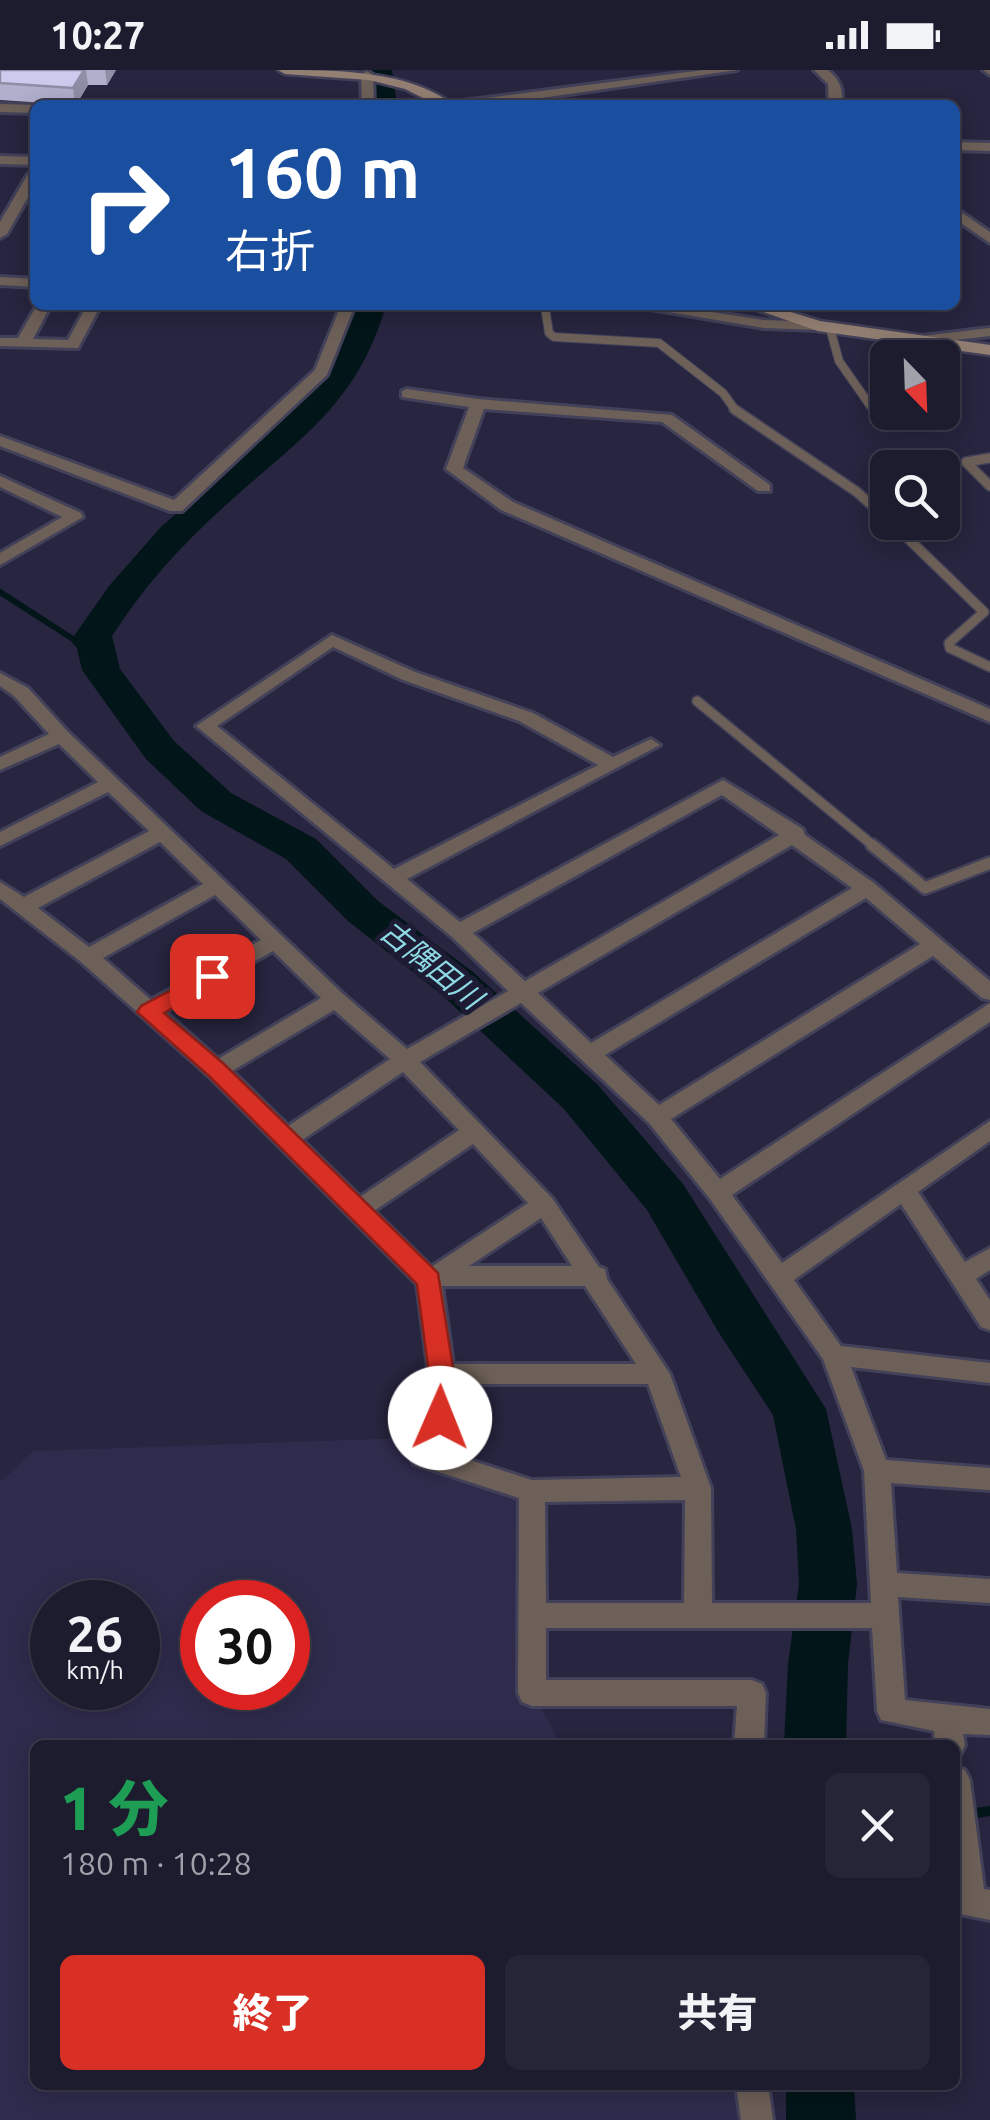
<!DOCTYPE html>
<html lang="ja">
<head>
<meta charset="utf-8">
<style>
	body { margin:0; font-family:Ubuntu,"Noto Sans JP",sans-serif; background:#252537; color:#f1f3f6; height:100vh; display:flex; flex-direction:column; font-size:38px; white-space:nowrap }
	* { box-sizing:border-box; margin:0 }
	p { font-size:32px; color:#a0a1aa }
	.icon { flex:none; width:55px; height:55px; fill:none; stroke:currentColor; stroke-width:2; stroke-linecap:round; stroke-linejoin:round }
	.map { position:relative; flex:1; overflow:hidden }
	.sheet { position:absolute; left:30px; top:1670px; width:930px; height:350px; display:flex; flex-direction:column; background:#1d1c2f; border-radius:15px; box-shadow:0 5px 25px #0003,0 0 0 2px #3b3a4b }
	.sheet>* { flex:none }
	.hud { position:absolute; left:30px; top:30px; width:930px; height:210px; border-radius:15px; box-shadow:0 5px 25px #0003,0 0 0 2px #3b3a4b; background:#1a4fa0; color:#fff; overflow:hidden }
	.needle { width:65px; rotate:157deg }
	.buttons { position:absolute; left:870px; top:270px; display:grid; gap:20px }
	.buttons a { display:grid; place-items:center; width:90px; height:90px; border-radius:15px; background:#1d1c2f; box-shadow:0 5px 25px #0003,0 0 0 2px #3b3a4b; font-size:50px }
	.speed { position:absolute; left:30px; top:1510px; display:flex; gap:20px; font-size:50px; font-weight:700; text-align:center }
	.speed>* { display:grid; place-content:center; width:130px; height:130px; border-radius:50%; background:#1d1c2f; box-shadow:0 5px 25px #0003,0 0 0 2px #3b3a4b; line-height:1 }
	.speed small { font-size:25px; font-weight:400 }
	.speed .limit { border:15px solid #d22; background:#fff; color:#111 }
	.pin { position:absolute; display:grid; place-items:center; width:85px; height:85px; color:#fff; margin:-42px; border-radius:20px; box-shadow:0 5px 15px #0006 }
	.me { position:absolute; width:110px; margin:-55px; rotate:1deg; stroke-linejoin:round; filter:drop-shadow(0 0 8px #0008) }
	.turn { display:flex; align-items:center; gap:35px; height:210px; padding:0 30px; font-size:45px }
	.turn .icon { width:130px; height:130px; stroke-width:2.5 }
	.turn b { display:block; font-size:70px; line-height:85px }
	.round { display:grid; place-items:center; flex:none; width:105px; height:105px; border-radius:15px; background:#252537 }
	.overview { display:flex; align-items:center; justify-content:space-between; height:170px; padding:0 30px }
	h1 { font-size:60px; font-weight:800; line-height:75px; color:#1e9e55 }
	.action { display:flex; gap:20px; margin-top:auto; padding:20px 30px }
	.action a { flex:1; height:115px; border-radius:15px; background:#d93025; color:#fff; font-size:40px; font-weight:800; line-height:115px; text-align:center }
	.action a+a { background:#252537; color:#f1f3f6 }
	.status { display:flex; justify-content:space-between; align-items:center; height:70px; padding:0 50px; background:#1d1c2f; direction:ltr }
	.status svg { height:28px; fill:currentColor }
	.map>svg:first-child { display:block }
</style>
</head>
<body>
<div class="status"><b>10:27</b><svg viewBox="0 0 49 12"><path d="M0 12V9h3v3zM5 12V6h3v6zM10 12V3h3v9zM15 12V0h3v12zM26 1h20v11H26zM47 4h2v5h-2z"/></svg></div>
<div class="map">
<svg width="990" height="2050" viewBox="0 0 990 2050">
	<rect width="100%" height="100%" fill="#27253f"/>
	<!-- built -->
	<path fill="#2f2b4c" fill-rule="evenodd" d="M432,1367L423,1385L532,1421V1622L561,1675H35V2015H752L758,2050H0V1412L34,1381ZM52,1532H138V1618H52ZM202,1532H288V1618H202Z"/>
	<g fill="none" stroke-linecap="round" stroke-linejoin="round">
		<!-- stream-far1 -->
		<path stroke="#021518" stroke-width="6" d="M0,522L73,569L101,600"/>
		<!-- stream -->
		<path stroke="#021518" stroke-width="10" d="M955,1746L990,1741"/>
		<!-- river -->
		<path fill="#021518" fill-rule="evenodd" d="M366,0H392L397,35H371Z
			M356,235H386C357,335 300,368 227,434C183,473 144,516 112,566L120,599L174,671L231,723L316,769L378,831L473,902L598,1015L683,1114L826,1339L852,1459L857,1514L848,1594L846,1675H784L788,1594L799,1514L796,1459L773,1345L719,1263L647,1140L564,1039L441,924L348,851L286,789L201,741L146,689L82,600L74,566L109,516L161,457L311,324L334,291Z
			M786,2015H854L856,2050H786Z"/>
		<!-- lane-far2 casing -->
		<g stroke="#424159" stroke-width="10">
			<path id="lane-far2" d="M545,237L549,263L554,267L659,273L723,323L736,341
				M830,258L839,291L874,341"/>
		</g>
		<!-- lane-far1 casing -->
		<g stroke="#424159" stroke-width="12">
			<path id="lane-far1" d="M734,339L857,422L888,450
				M990,388L966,392L990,416
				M891,452L984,542L949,573L950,578L990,597
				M697,631L875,777"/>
		</g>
		<!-- lane casing -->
		<g stroke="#424159" stroke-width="16">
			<path id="lane" d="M872,775L925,818L990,793"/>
		</g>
		<!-- street casing -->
		<g stroke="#424159" stroke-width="6">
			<path id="street" d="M703,0H737L492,35H457L463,31Z
				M814,0H828C840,10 844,20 841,35H829L828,14Z
				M983,0H990V5Z
				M367,1L373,5L374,35H362L361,5Z
				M0,34L35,35V43L0,42Z
				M955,72L990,73V81L955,80Z
				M0,86L35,87V95L0,94Z
				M35,100V115L7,164L0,168V152L28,104Z
				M955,138L990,162V173L955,149Z
				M0,207L35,209V217L0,215Z
				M37,235H51L33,269L68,270L87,235H101L78,278L0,276V268H18Z
				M341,235H355L327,305L182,441H170L0,376V366L174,430L315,300Z
				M404,235H666L764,250L818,252L825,256L818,260L764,258L651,239H411Z
				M990,258V266L914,275L907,271L914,267Z
				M407,319L478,329L672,345L770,415V421H758L662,352L484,339L463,398L513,432L990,639V652L501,440L446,399L469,337L402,327V321Z
				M0,406L81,443L83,447L0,495V483L62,447L0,417Z
				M332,565L415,602L533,643L613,687L651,669L660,675L407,809L460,852L723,710L803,759L805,765L874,813L990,911V930L982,928L933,886L671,1049L720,1109L990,933V952L732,1125L782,1193L990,1051V1071L918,1122L965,1192L990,1178V1200L976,1209L990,1230V1260L981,1257L901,1134L794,1210L841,1276L990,1293V1313L851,1297L886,1390L990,1398V1420L891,1413L897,1503L990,1509V1533L898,1527L905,1630L990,1639V1665L963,1664L965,1675L960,1685L955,1687V1675H935L934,1661L881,1650L877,1641L872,1558H546V1610H752L762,1614L766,1623L764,1675H734L737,1636H532L522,1632L518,1623L519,1428L414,1394L410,1386L427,1348L429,1304L417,1214L209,1006L81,892L0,829V812L24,827L149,761L108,722L0,776V762L98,712L59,674L0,700V687L49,664L14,626L0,616V603L28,618L68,662L343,924L407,979L508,921L452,867L196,656ZM333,577L403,610L519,651L598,695L394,799L217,656ZM722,725L779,765L525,911L473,863ZM160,772L203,814L89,877L38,838ZM792,775L852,818L591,973L538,923ZM215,825L261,870L151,930L103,888ZM866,828L920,874L659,1035L605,985ZM273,881L321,928L218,989L165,942ZM521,933L649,1053L710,1129L823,1289L864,1401L871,1533H712L711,1418L670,1304L607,1209L605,1199L599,1197L552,1128L420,992ZM334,940L390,989L288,1056L232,1001ZM403,1002L459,1060L360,1127L302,1070ZM473,1074L528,1133L431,1197L374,1141ZM541,1148L572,1196H469ZM442,1216H585L636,1294H453ZM454,1314H648L681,1407L532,1410L439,1380L453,1348ZM685,1430L684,1533H546L545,1432Z
				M955,1696L965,1700L970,1710L984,1819L990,1820V1850L960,1844L956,1833Z
				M736,2015H768L773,2050H741Z"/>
		</g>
		<!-- secondary casing -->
		<g stroke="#424159" stroke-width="5">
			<path id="secondary" d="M278,0C336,0 408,0 454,35H437L405,19L369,10L285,4Z
				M743,235H768L820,251L990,275V285L818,261Z"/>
		</g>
		<!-- lane-far2 -->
		<use href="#lane-far2" stroke="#6d6058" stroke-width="8"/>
		<!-- lane-far1 -->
		<use href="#lane-far1" stroke="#6d6058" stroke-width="9"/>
		<!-- lane -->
		<use href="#lane" stroke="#6d6058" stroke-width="11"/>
		<!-- street -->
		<use href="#street" fill="#6d6058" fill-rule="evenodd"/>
		<!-- secondary -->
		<use href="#secondary" fill="#947f73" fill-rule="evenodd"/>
	</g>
	<!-- wall -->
	<path fill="#b0afcc" d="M0,0H116L107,15H88L76,35L0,30Z"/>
	<!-- shaded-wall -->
	<path fill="#908ea6" d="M84,0H86L88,15L75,35L73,18Z
		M105,0H116L107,15Z"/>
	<!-- building -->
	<path fill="#cdcbed" stroke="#908ea6" stroke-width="2.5" d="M0,0H84L73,18L0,13Z"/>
	<!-- route -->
	<path fill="#d93025" stroke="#8d1f18" stroke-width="2.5" d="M212,899L223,906L219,912L164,943L224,994L438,1203L454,1304L453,1348L449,1356L440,1359L431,1356L427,1348L429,1304L417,1214L209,1006L137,942L141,936Z"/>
	<g text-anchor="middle" stroke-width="10" stroke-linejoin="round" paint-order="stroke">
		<!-- water labels -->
		<g font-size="30" font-style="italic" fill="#8edae4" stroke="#1e1b34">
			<text transform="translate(431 895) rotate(39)" y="10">古隅田川</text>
		</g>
	</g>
</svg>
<div class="buttons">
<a><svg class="needle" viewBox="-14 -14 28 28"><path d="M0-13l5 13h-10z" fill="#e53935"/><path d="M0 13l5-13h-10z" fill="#a0a1aa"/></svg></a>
<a><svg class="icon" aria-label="search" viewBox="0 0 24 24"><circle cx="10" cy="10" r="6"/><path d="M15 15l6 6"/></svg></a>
</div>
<div class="speed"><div>26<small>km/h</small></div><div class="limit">30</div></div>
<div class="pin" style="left:212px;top:906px;background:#d93025"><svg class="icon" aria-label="arrive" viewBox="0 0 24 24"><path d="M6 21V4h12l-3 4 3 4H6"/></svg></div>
<svg class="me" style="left:440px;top:1348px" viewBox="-20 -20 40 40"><circle r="19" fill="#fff"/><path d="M0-13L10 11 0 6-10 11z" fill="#d93025"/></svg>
<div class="hud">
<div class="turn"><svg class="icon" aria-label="right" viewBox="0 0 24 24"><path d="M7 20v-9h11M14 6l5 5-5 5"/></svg><div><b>160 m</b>右折</div></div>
</div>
<section class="sheet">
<div class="overview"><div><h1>1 分</h1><p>180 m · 10:28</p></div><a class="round"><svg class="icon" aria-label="close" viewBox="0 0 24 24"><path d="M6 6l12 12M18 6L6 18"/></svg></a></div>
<div class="action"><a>終了</a><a>共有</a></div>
</section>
</div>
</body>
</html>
